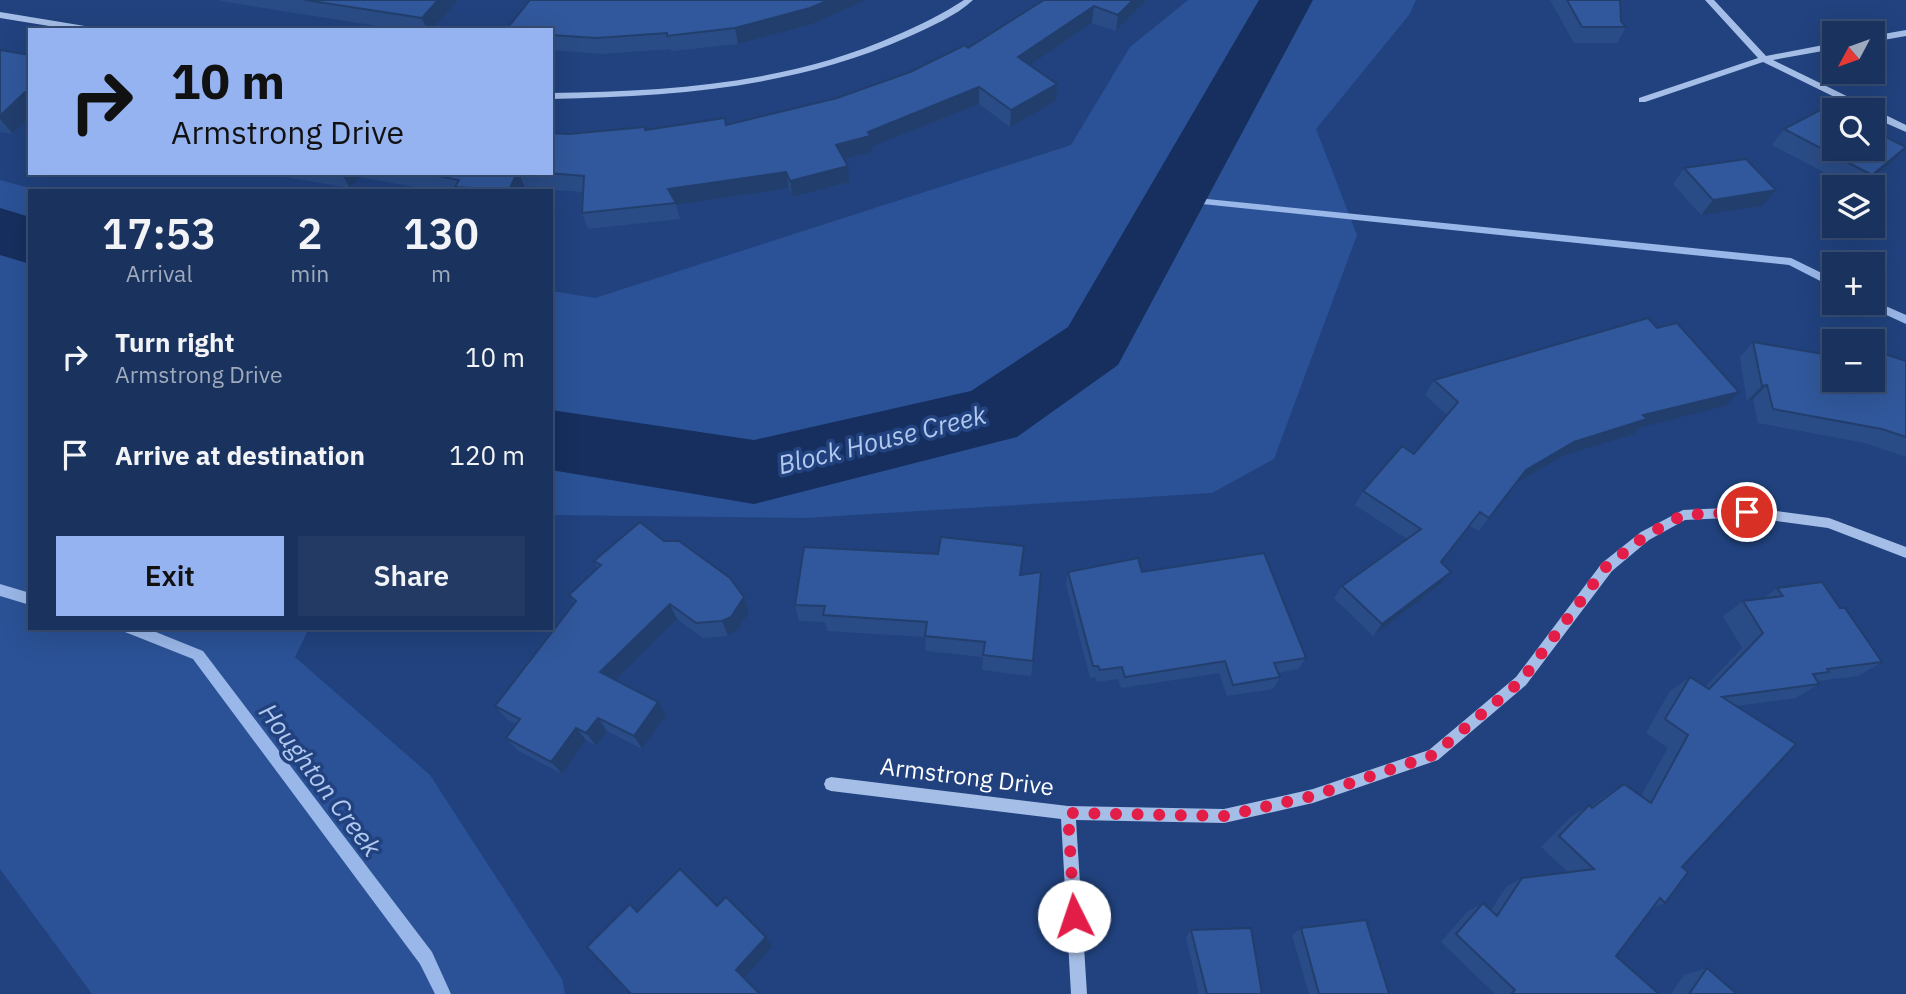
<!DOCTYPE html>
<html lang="en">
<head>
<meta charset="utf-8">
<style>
	body { margin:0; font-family:"IBM Plex Sans",sans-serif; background:#223a64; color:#f1f3f6; height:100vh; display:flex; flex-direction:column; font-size:26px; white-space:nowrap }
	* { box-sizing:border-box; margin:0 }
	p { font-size:23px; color:#9faabc }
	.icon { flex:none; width:38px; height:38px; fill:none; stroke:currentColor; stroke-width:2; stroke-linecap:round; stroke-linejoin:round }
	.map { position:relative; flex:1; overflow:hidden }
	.details { position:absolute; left:28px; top:189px; width:525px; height:441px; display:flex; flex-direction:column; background:#19325e; border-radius:0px; box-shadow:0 7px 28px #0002,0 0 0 2px #374d73 }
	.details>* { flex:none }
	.hud { position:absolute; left:28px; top:28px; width:525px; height:147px; border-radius:0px; box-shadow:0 7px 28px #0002,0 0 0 2px #374d73; background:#95b2f1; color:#111; overflow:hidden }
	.needle { width:46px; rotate:229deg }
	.fabs { position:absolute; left:1822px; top:21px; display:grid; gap:14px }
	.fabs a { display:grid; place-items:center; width:63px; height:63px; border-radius:0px; background:#19325e; box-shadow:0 7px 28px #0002,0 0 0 2px #374d73; font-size:35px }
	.pin { position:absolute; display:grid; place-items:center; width:60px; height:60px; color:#fff; margin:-30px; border:4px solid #fff; border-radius:50%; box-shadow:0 2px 7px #0007 }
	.me { position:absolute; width:77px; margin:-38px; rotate:356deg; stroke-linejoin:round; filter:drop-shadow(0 0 5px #0008) }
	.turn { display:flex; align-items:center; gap:24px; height:147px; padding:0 28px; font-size:32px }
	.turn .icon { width:91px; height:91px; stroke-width:2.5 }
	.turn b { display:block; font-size:49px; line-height:60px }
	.eta { display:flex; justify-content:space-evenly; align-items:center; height:119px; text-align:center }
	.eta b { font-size:42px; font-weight:600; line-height:49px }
	.action { display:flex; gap:14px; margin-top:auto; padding:14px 28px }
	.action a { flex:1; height:80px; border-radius:0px; background:#95b2f1; color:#111; font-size:28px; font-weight:600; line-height:80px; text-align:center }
	.action a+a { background:#223a64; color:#f1f3f6 }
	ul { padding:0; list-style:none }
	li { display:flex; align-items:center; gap:21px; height:98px; padding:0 28px }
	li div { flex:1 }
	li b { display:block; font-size:26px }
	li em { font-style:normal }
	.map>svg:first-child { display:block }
</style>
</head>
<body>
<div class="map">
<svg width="1906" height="994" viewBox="0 0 1906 994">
	<rect width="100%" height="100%" fill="#21427e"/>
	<!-- green -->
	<path fill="#2b5296" d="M1188,0H1416L1409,15L1316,129L1357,235L1274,459L1212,493L806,518L551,515V291L595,298L1071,145L1130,47Z
		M0,180L41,191H30V628H309L295,657L430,775L562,979L565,994H92L0,869Z"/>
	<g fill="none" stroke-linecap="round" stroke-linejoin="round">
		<!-- stream -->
		<path fill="#99b7e8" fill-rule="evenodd" d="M1177,196L1791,258L1834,279V288L1789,265L1173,201V197Z
			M1872,300L1906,315V324L1867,306L1866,303H1872Z
			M0,584L30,593V605L0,596Z
			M123,628H146L203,651L432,952L451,994H435L420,964L193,659L125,632Z"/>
		<!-- river -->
		<path fill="#162f5e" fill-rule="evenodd" d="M1259,0H1313L1118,365L1017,437L754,504L551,470V410L754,440L971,391L1068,327Z
			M0,208L30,217V264L0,255Z"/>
		<!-- minor -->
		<path fill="#a5bee7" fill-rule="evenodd" d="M964,0H973C956,16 930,27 908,37C793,88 676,96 551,99V93C670,91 787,84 897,35C920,25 943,14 964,0Z
			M1705,0H1714L1766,56L1834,43V49L1773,60L1906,125V132L1872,117V110H1861L1763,62L1645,102H1639V98L1758,58Z
			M0,12L91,27L95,30H74L0,18Z
			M1906,30V36L1872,42V36Z
			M1747,507L1829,518L1906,547V558L1828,528L1747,517L1685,520L1649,540L1612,571L1526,685L1438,760L1313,803L1224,823L1076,820L1087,994H1071L1061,819L831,791L826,789L824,784L826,779L831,777L1068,806L1224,809L1313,789L1429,750L1516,677L1602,563L1641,532L1683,510Z"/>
	</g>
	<!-- wall -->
	<path fill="#2a4c86" d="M220,0H458L432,30H402L220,1Z
		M530,0H866L812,24L738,44L671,51V49L602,54L551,50V30Z
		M1044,0H1147L1116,31L1092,23L1030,65L1056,101L1010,127L979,104L871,147L872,152L844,160L849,182L792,197L789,188L676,205L680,219L588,229L582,213L583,192L525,188L524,191H435L360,177L350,188L261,173H551L569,134L726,125L837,98L910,72L968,48Z
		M1550,0H1620L1621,21L1626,27L1617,43H1574Z
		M0,50L30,55V117L13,134L0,132Z
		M1784,129L1892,162L1862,187H1852L1772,145Z
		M1684,168L1776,190L1763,206L1701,215L1673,184Z
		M1753,342L1876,363L1885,354L1906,361V457L1865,443L1758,423L1753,399L1747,401L1740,357Z
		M1434,380L1725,406L1639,428L1634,434L1563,456L1515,484L1479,531L1470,526L1441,562L1451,572L1441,584L1373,636L1334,598L1342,586L1407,539L1355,505L1363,491L1414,454L1447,415L1425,395Z
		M664,541L744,597L749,612L737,631L728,636L703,638L677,619L615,680L666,715L642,749L607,731L596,746L586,740L562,774L517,750L506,738L516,724L507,719L495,706L574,603L569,595L598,568L594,561Z
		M1068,572H1142L1306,658L1298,669L1278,673L1280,677L1273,689L1227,696L1219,673L1121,688L1118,679L1097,682L1095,677L1090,678L1066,584Z
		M1020,575L1033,661L1031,676L982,670L983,657L926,651L925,637L827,631L825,622L799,621L795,605Z
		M1777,588L1840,608L1882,662L1858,676L1817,681L1819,684L1796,698L1736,706L1682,867L1665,903L1652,908L1616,956L1659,994H1495L1441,942L1467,912L1483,903L1491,910L1506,887L1522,878L1568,872L1541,847L1571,817L1589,805L1590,807L1605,796L1624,784L1641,796L1668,748L1646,733L1670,691L1690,677L1705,687L1742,648L1723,616L1743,601L1763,599Z
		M1301,928L1389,994H1309L1292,935Z
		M1191,930L1262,994H1199L1186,937Z
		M1707,968L1737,994H1671L1684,975Z"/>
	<!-- shaded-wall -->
	<path fill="#223e6d" d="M438,0H458L432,30H427L422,18Z
		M829,0H866L812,24L738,44L735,28Z
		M1133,0H1147L1116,31L1118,15Z
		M1094,6L1092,23L1017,74L1018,57Z
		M1057,84L1056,101L1010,127L1011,110Z
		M979,87V104L871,147L872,152L838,161L836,145Z
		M25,92L30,98V117L13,134L0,119V116Z
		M1906,147L1892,162L1861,187L1872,175Z
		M848,166L849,182L792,197L790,181Z
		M786,172L789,188L676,205L668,189Z
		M341,173H357L360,177L350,188Z
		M517,173H519L525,188L524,191H509Z
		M1776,190L1763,206L1701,215L1713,200Z
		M1767,385L1753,399L1747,401L1762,386Z
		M1739,392L1725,406L1639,428L1634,434L1563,456L1515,484L1526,470L1574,442L1643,415Z
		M1451,572L1441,584L1373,636L1382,624Z
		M744,597L749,612L737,631L728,636L722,621Z
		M670,604L677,619L609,686L600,672Z
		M658,702L666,715L642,749L634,736Z
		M598,718L607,731L596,746L586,733Z
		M576,728L586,740L562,774L551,762Z
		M766,937L772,947L744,978L736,970Z"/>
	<!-- building -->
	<path fill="#31589c" stroke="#223e6d" stroke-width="2" d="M305,0H438L422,18Z
		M530,0H829L810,8L735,28L667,36V33L597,38L551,35V30H506Z
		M1044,0H1133L1118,15L1094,6L1018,57L1057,84L1011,110L979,87L868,132L870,136L836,145L848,166L790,181L786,172L668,189L676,203L582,213L584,176L547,173H551V133L569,134L645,127V130L725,118L726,125L837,98L910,72L965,45L968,48Z
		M1567,0H1620L1621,21L1626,27H1582Z
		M0,50L30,55V93L25,92L0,116Z
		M1826,107L1834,111V149H1872V130L1906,147L1872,175L1784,129Z
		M1746,159L1776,190L1713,200L1684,168Z
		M421,173H517L509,190L455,187L459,180Z
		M1648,318L1657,328L1677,323L1739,392L1643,415L1647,419L1574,442L1526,470L1489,518L1480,512L1441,562L1451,572L1382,624L1342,586L1421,529L1363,491L1402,446L1414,454L1458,402L1434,380Z
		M1753,342L1834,356V380H1872V363L1885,365V354L1906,361V437L1882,429L1773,409L1767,385L1762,386Z
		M640,522L664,541H679L730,578L744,597L731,617L722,621L696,623L670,604L600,672L658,702L634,736L598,718L586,733L576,728L551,762L506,738L520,719L495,706L576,601L569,595L601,565L594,561Z
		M941,537L1024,546L1020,575L1041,572L1033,661L983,655L985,642L925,636L927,622L823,615L825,606L795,605L804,547L938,554Z
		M1264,553L1306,658L1274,663L1280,677L1233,685L1225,661L1125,677L1122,667L1100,670L1098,666H1093L1068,572L1138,558L1142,572Z
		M1822,582L1840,608H1845L1882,662L1827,669L1829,672L1813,674L1819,684L1722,697L1796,744L1682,867L1688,872L1665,903L1660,898L1616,956L1659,994H1511L1515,990L1456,934L1483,903L1497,916L1522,878L1594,869L1559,836L1589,805L1592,808L1624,784L1651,803L1688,735L1665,719L1690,677L1709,689L1763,633L1743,601L1783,596L1777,588Z
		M680,869L717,906L726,897L766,937L736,970L760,994H631L587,947L630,904L637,912Z
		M1366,920L1389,994H1319L1301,928Z
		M1251,928L1262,994H1207L1191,930Z
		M1707,968L1737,994H1689Z"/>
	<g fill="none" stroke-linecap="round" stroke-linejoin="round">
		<!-- route -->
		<path stroke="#e11d48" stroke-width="12" stroke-dasharray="0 21.6" d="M1074,916L1068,813L1224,816L1313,796L1433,755L1521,681L1606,567L1645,536L1683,515L1747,512"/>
	</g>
	<g text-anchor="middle" stroke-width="7" stroke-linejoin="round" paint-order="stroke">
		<!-- street labels -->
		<g font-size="24" fill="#fff" stroke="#21427e">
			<text transform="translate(967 777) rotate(7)" y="8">Armstrong Drive</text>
		</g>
		<!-- water labels -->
		<g font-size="26" font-style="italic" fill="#b1c8ef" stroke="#21427e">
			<text transform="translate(882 440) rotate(-14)" y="9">Block House Creek</text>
			<text transform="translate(320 780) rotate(53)" y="9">Houghton Creek</text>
		</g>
	</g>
</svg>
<div class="fabs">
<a><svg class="needle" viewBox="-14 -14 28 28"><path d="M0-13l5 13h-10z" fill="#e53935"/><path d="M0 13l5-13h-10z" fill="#9faabc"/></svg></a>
<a><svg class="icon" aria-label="search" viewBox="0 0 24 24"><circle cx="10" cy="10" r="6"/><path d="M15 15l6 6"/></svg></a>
<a><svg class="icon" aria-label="layers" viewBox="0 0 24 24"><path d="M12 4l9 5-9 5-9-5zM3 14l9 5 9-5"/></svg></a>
<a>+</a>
<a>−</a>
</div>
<div class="pin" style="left:1747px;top:512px;background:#d93025"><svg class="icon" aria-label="arrive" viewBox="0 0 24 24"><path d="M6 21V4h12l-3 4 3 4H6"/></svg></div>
<svg class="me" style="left:1074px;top:916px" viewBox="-20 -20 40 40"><circle r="19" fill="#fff"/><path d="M0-13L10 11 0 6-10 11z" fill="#e11d48"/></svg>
<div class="hud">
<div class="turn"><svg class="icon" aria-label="right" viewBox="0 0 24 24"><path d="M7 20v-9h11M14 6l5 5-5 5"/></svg><div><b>10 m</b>Armstrong Drive</div></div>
</div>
<section class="details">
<div class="eta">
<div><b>17:53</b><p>Arrival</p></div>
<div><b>2</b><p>min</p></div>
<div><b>130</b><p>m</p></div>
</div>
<ul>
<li><svg class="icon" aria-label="right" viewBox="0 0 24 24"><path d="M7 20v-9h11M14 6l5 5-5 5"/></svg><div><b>Turn right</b><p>Armstrong Drive</p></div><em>10 m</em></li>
<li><svg class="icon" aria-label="arrive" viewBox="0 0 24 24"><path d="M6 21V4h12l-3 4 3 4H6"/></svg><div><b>Arrive at destination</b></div><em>120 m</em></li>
</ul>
<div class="action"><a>Exit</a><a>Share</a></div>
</section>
</div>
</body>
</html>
